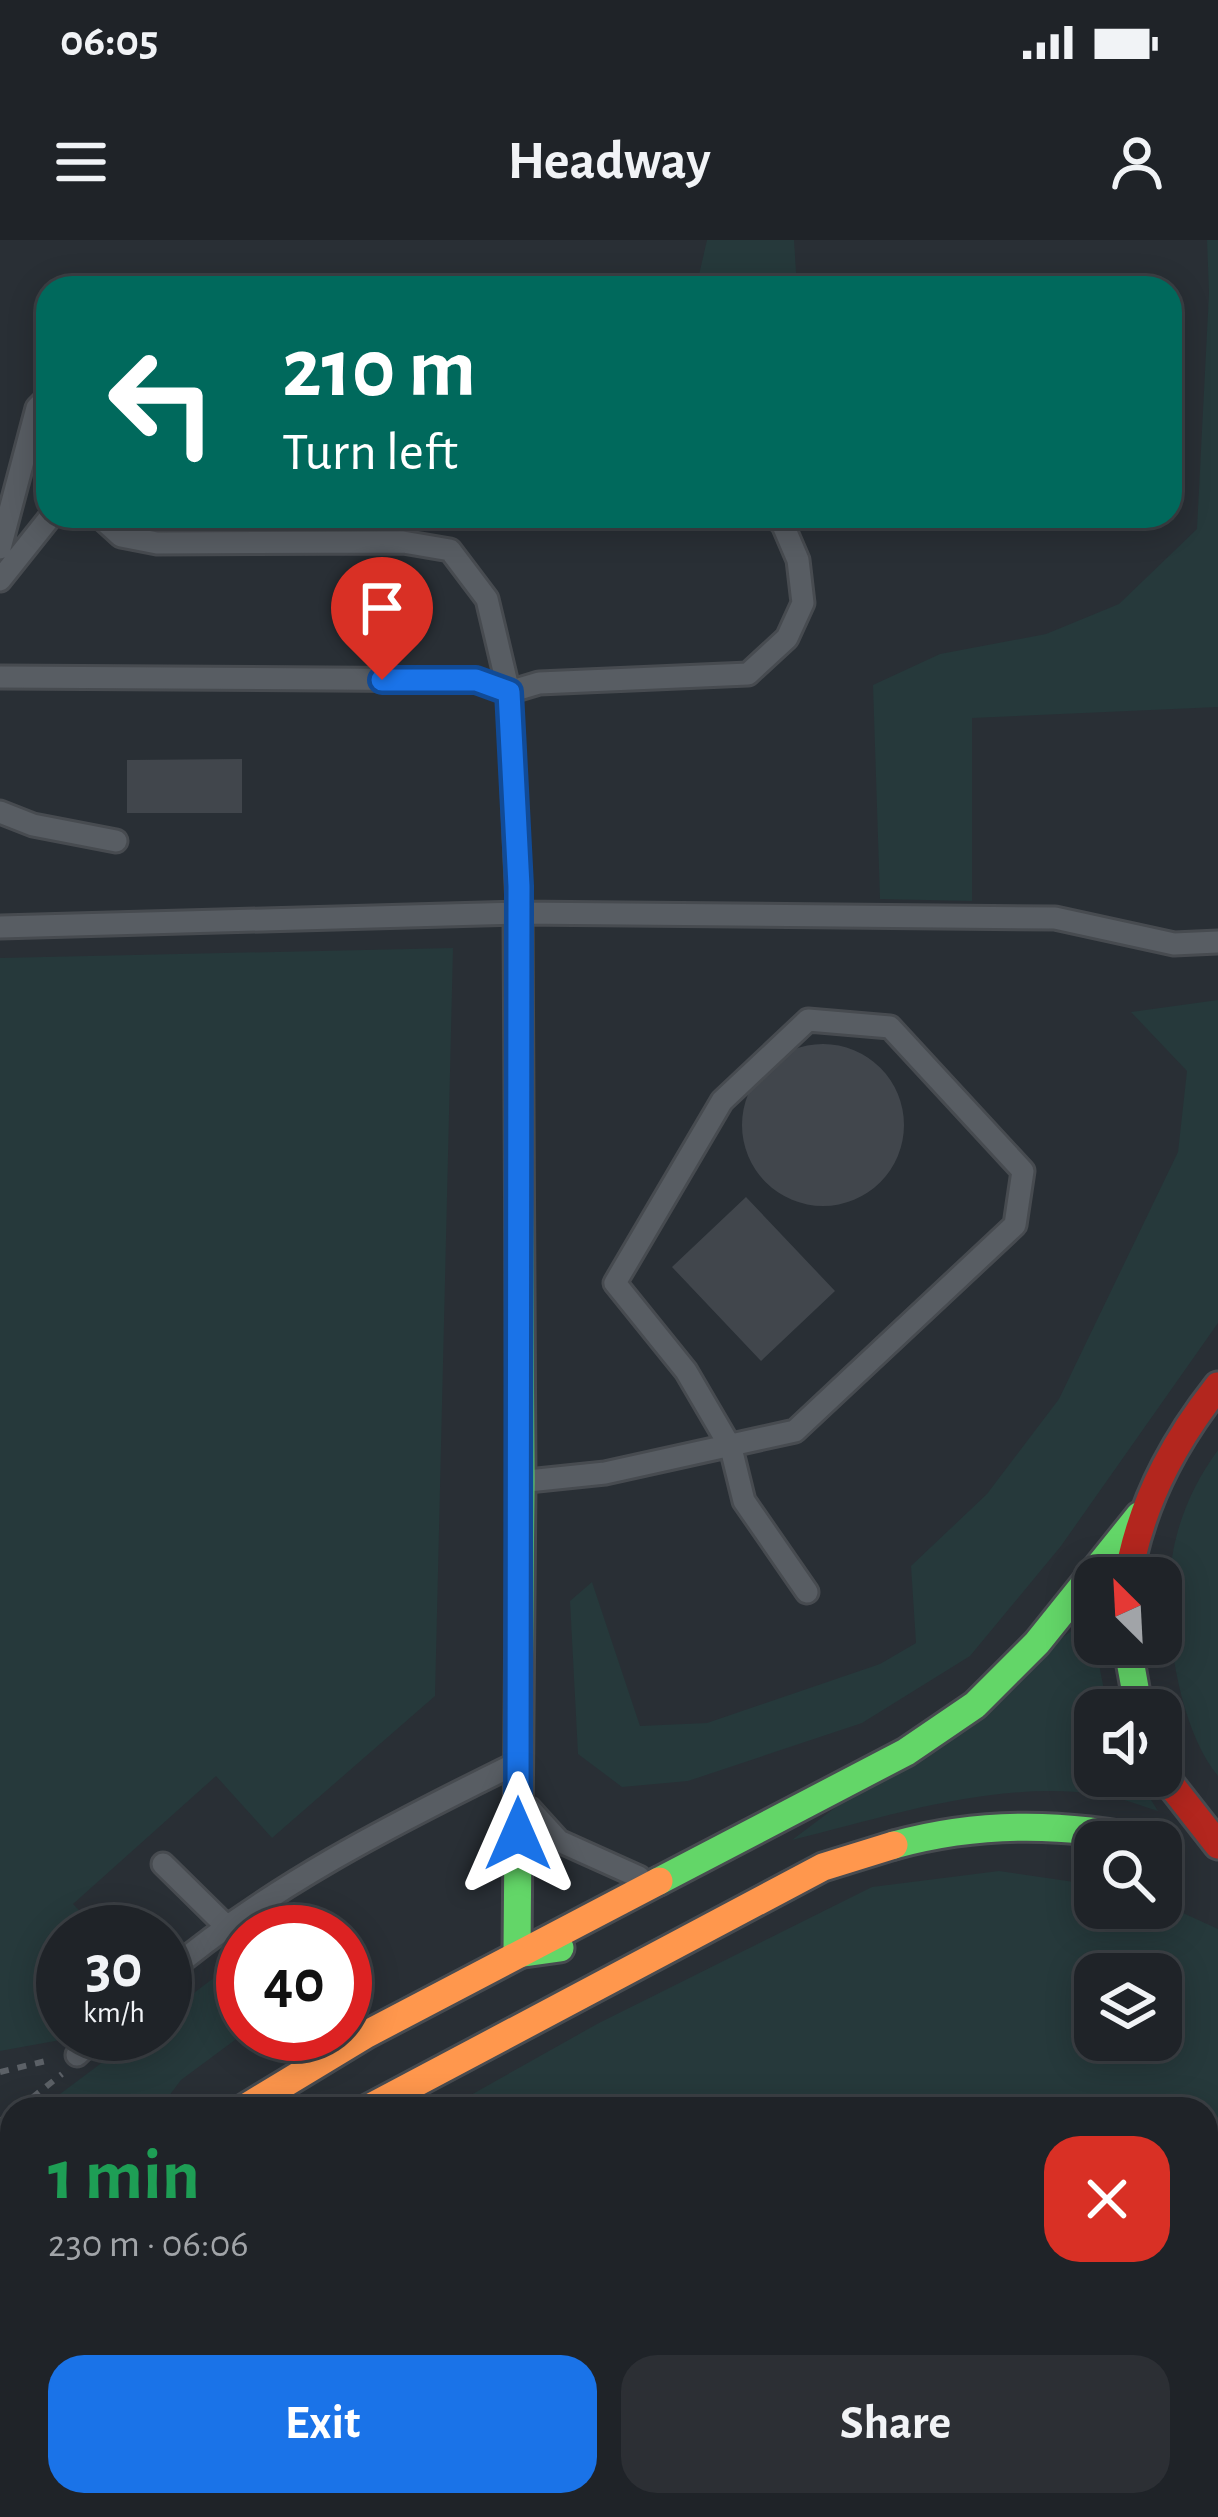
<!DOCTYPE html>
<html lang="en">
<head>
<meta charset="utf-8">
<style>
	body { margin:0; font-family:"Alegreya Sans",sans-serif; background:#2c2f34; color:#f1f3f6; height:100vh; display:flex; flex-direction:column; font-size:45px; white-space:nowrap }
	* { box-sizing:border-box; margin:0 }
	p { font-size:39px; color:#a1a4a8 }
	.icon { flex:none; width:66px; height:66px; fill:none; stroke:currentColor; stroke-width:2; stroke-linecap:round; stroke-linejoin:round }
	.map { position:relative; flex:1; overflow:hidden }
	.sheet { position:absolute; left:0px; top:1857px; width:1218px; height:420px; display:flex; flex-direction:column; background:#1f2328; border-radius:36px 36px 0 0; box-shadow:0 6px 30px #0003,0 0 0 3px #3c4045 }
	.sheet>* { flex:none }
	.guide { position:absolute; left:36px; top:36px; width:1146px; height:252px; border-radius:36px; box-shadow:0 6px 30px #0003,0 0 0 3px #3c4045; background:#00695c; color:#fff; overflow:hidden }
	.needle { width:78px; rotate:336deg }
	.buttons { position:absolute; left:1074px; top:1317px; display:grid; gap:24px }
	.buttons a { display:grid; place-items:center; width:108px; height:108px; border-radius:24px; background:#1f2328; box-shadow:0 6px 30px #0003,0 0 0 3px #3c4045; font-size:60px }
	.speed { position:absolute; left:36px; top:1665px; display:flex; gap:24px; font-size:60px; font-weight:700; text-align:center }
	.speed>* { display:grid; place-content:center; width:156px; height:156px; border-radius:50%; background:#1f2328; box-shadow:0 6px 30px #0003,0 0 0 3px #3c4045; line-height:1 }
	.speed small { font-size:30px; font-weight:400 }
	.speed .limit { border:18px solid #d22; background:#fff; color:#111 }
	.pin { position:absolute; display:grid; place-items:center; width:102px; height:102px; color:#fff; margin:-123px -51px; border-radius:50% 50% 50% 0; rotate:-45deg; box-shadow:0 0 12px #0007 }
	.pin .icon { rotate:45deg }
	.me { position:absolute; width:132px; margin:-66px; rotate:0deg; stroke-linejoin:round; filter:drop-shadow(0 0 9px #0008) }
	.turn { display:flex; align-items:center; gap:42px; height:252px; padding:0 48px; font-size:54px }
	.turn .icon { width:156px; height:156px; stroke-width:2.5 }
	.turn b { display:block; font-size:84px; line-height:102px }
	.round { display:grid; place-items:center; flex:none; width:126px; height:126px; border-radius:36px; background:#2c2f34 }
	.summary { display:flex; align-items:center; justify-content:space-between; height:204px; padding:0 48px }
	h1 { font-size:72px; font-weight:600; line-height:90px; color:#1e9e55 }
	.action { display:flex; gap:24px; margin-top:auto; padding:24px 48px }
	.action a { flex:1; height:138px; border-radius:36px; background:#1a73e8; color:#fff; font-size:48px; font-weight:600; line-height:138px; text-align:center }
	.action a+a { background:#2c2f34; color:#f1f3f6 }
	.status { display:flex; justify-content:space-between; align-items:center; height:84px; padding:0 60px; background:#1f2328; direction:ltr }
	.status svg { height:33px; fill:currentColor }
	header { display:flex; justify-content:space-between; align-items:center; height:156px; padding:0 48px; background:#1f2328; font-size:54px; font-weight:600 }
	.map>svg:first-child { display:block }
</style>
</head>
<body>
<div class="status"><b>06:05</b><svg viewBox="0 0 49 12"><path d="M0 12V9h3v3zM5 12V6h3v6zM10 12V3h3v9zM15 12V0h3v12zM26 1h20v11H26zM47 4h2v5h-2z"/></svg></div>
<header><svg class="icon" aria-label="menu" viewBox="0 0 24 24"><path d="M4 6h16M4 12h16M4 18h16"/></svg>Headway<svg class="icon" aria-label="person" viewBox="0 0 24 24"><circle cx="12" cy="8" r="4"/><path d="M4 21q1-7 8-7t8 7"/></svg></header>
<div class="map">
<svg width="1218" height="2277" viewBox="0 0 1218 2277">
	<rect width="100%" height="100%" fill="#292f35"/>
	<!-- green -->
	<path fill="#26393b" fill-rule="evenodd" d="M707,0H794L797,48H696Z
		M1207,0H1218V467L972,478V661L880,659L873,445L940,414L1046,394L1119,364L1197,289L1209,53Z
		M453,708L435,1456L272,1598L216,1536L73,1664L100,1692H63V1794H71L66,1799L0,1811V718Z
		M1218,760V1083L1061,1306L970,1416L862,1483L688,1541L622,1547L578,1514L570,1361L592,1342L640,1486L707,1483L880,1424L916,1403L911,1326L987,1254L1059,1159L1178,912L1187,831L1131,772Z
		M1218,1210V1536C1177,1486 1161,1375 1173,1312C1180,1274 1196,1240 1218,1210Z
		M1095,1373V1404L1108,1470H1095V1536H1136L1158,1571C1141,1566 1122,1558 1104,1555C999,1539 893,1575 792,1600Z
		M999,1631L1095,1645V1668H1161V1663L1218,1689V2052L1206,2053V1869H446L597,1784L872,1647ZM1095,1734H1161V1800H1095Z
		M243,1725V1794L181,1840L159,1869H40L140,1794H165V1775L211,1740Z
		M12,2154V2265H51L35,2277H0V2163Z"/>
	<!-- building -->
	<path fill="#41464c" d="M242,519V573H127V520Z
		M742 885a81 81 0 1 1 162 0a81 81 0 1 1-162 0Z
		M746,957L835,1051L761,1121L672,1027Z
		M1218,2109V2277H577L576,2265H1206V2110Z
		M98,2265H168L177,2277H82Z
		M260,2265H441L442,2277H261Z"/>
	<g fill="none" stroke-linecap="round" stroke-linejoin="round">
		<!-- lane casing -->
		<g stroke="#474b50" stroke-width="27">
			<path id="lane" d="M99,276L121,296L157,303L403,302L450,310L487,359L509,452L518,667
				M0,308L37,168L48,157
				M0,340L51,276
				M0,437L476,440L509,452L539,443L748,434L787,398L803,363L798,320L783,285L775,276
				M0,572L33,585L116,601
				M0,687L518,673L1055,678L1174,704L1218,702
				M528,1241L605,1233L795,1191L1015,985L1023,931L890,787L808,780L722,861L615,1043L686,1131L731,1208L744,1261L807,1352
				M530,1569L559,1601L639,1637
				M163,1624L224,1684
				M165,1735C269,1647 391,1585 513,1525
				M77,1815L99,1794
				M235,2265L236,2277
				M505,2265L506,2277"/>
		</g>
		<!-- fast casing -->
		<g stroke="#474b50" stroke-width="33">
			<path id="fast" d="M518,673L521,1241L517,1714L560,1708
				M1127,1404L1139,1470
				M894,1605C981,1581 1066,1582 1154,1602
				M659,1641L906,1512L975,1465L1037,1403L1139,1276
				M0,2112L12,2103"/>
		</g>
		<!-- slow casing -->
		<g stroke="#474b50" stroke-width="33">
			<path id="slow" d="M243,1869L367,1794L659,1641
				M367,1869L823,1627L894,1605"/>
		</g>
		<!-- jam casing -->
		<g stroke="#474b50" stroke-width="33">
			<path id="jam" d="M1132,1317C1147,1252 1177,1198 1218,1146
				M1161,1523L1171,1545L1218,1605
				M0,2035L12,2026"/>
		</g>
		<!-- path -->
		<path stroke="#5c6167" stroke-width="6" stroke-dasharray="9 9" stroke-linecap="butt" d="M0,1832L50,1820
			M18,1869L62,1834
			M0,1881L12,1873"/>
		<!-- lane -->
		<use href="#lane" stroke="#585d63" stroke-width="21"/>
		<!-- fast -->
		<use href="#fast" stroke="#63d668" stroke-width="27"/>
		<!-- slow -->
		<use href="#slow" stroke="#ff974d" stroke-width="27"/>
		<!-- jam -->
		<use href="#jam" stroke="#b3261e" stroke-width="27"/>
	</g>
	<g fill="none" stroke-linecap="round" stroke-linejoin="round">
		<!-- route casing -->
		<g stroke="#114b97" stroke-width="30">
			<path id="route" d="M382,440H476L509,452L519,646L518,1594"/>
		</g>
		<!-- route -->
		<use href="#route" stroke="#1a73e8" stroke-width="21"/>
	</g>
</svg>
<div class="buttons">
<a><svg class="needle" viewBox="-14 -14 28 28"><path d="M0-13l5 13h-10z" fill="#e53935"/><path d="M0 13l5-13h-10z" fill="#a1a4a8"/></svg></a>
<a><svg class="icon" aria-label="sound" viewBox="0 0 24 24"><path d="M4 9h4l5-4v14l-5-4H4zM17 9q2 3 0 6"/></svg></a>
<a><svg class="icon" aria-label="search" viewBox="0 0 24 24"><circle cx="10" cy="10" r="6"/><path d="M15 15l6 6"/></svg></a>
<a><svg class="icon" aria-label="layers" viewBox="0 0 24 24"><path d="M12 4l9 5-9 5-9-5zM3 14l9 5 9-5"/></svg></a>
</div>
<div class="speed"><div>30<small>km/h</small></div><div class="limit">40</div></div>
<div class="pin" style="left:382px;top:440px;background:#d93025"><svg class="icon" aria-label="arrive" viewBox="0 0 24 24"><path d="M6 21V4h12l-3 4 3 4H6"/></svg></div>
<svg class="me" style="left:518px;top:1594px" viewBox="-20 -20 40 40"><path d="M0-17L14 15 0 8-14 15z" fill="#1a73e8" stroke="#fff" stroke-width="4"/></svg>
<div class="guide">
<div class="turn"><svg class="icon" aria-label="left" viewBox="0 0 24 24"><path d="M17 20v-9H6M10 6l-5 5 5 5"/></svg><div><b>210 m</b>Turn left</div></div>
</div>
<section class="sheet">
<div class="summary"><div><h1>1 min</h1><p>230 m · 06:06</p></div><a class="round" style="background:#d93025;color:#fff"><svg class="icon" aria-label="close" viewBox="0 0 24 24"><path d="M6 6l12 12M18 6L6 18"/></svg></a></div>
<div class="action"><a>Exit</a><a>Share</a></div>
</section>
</div>
</body>
</html>
